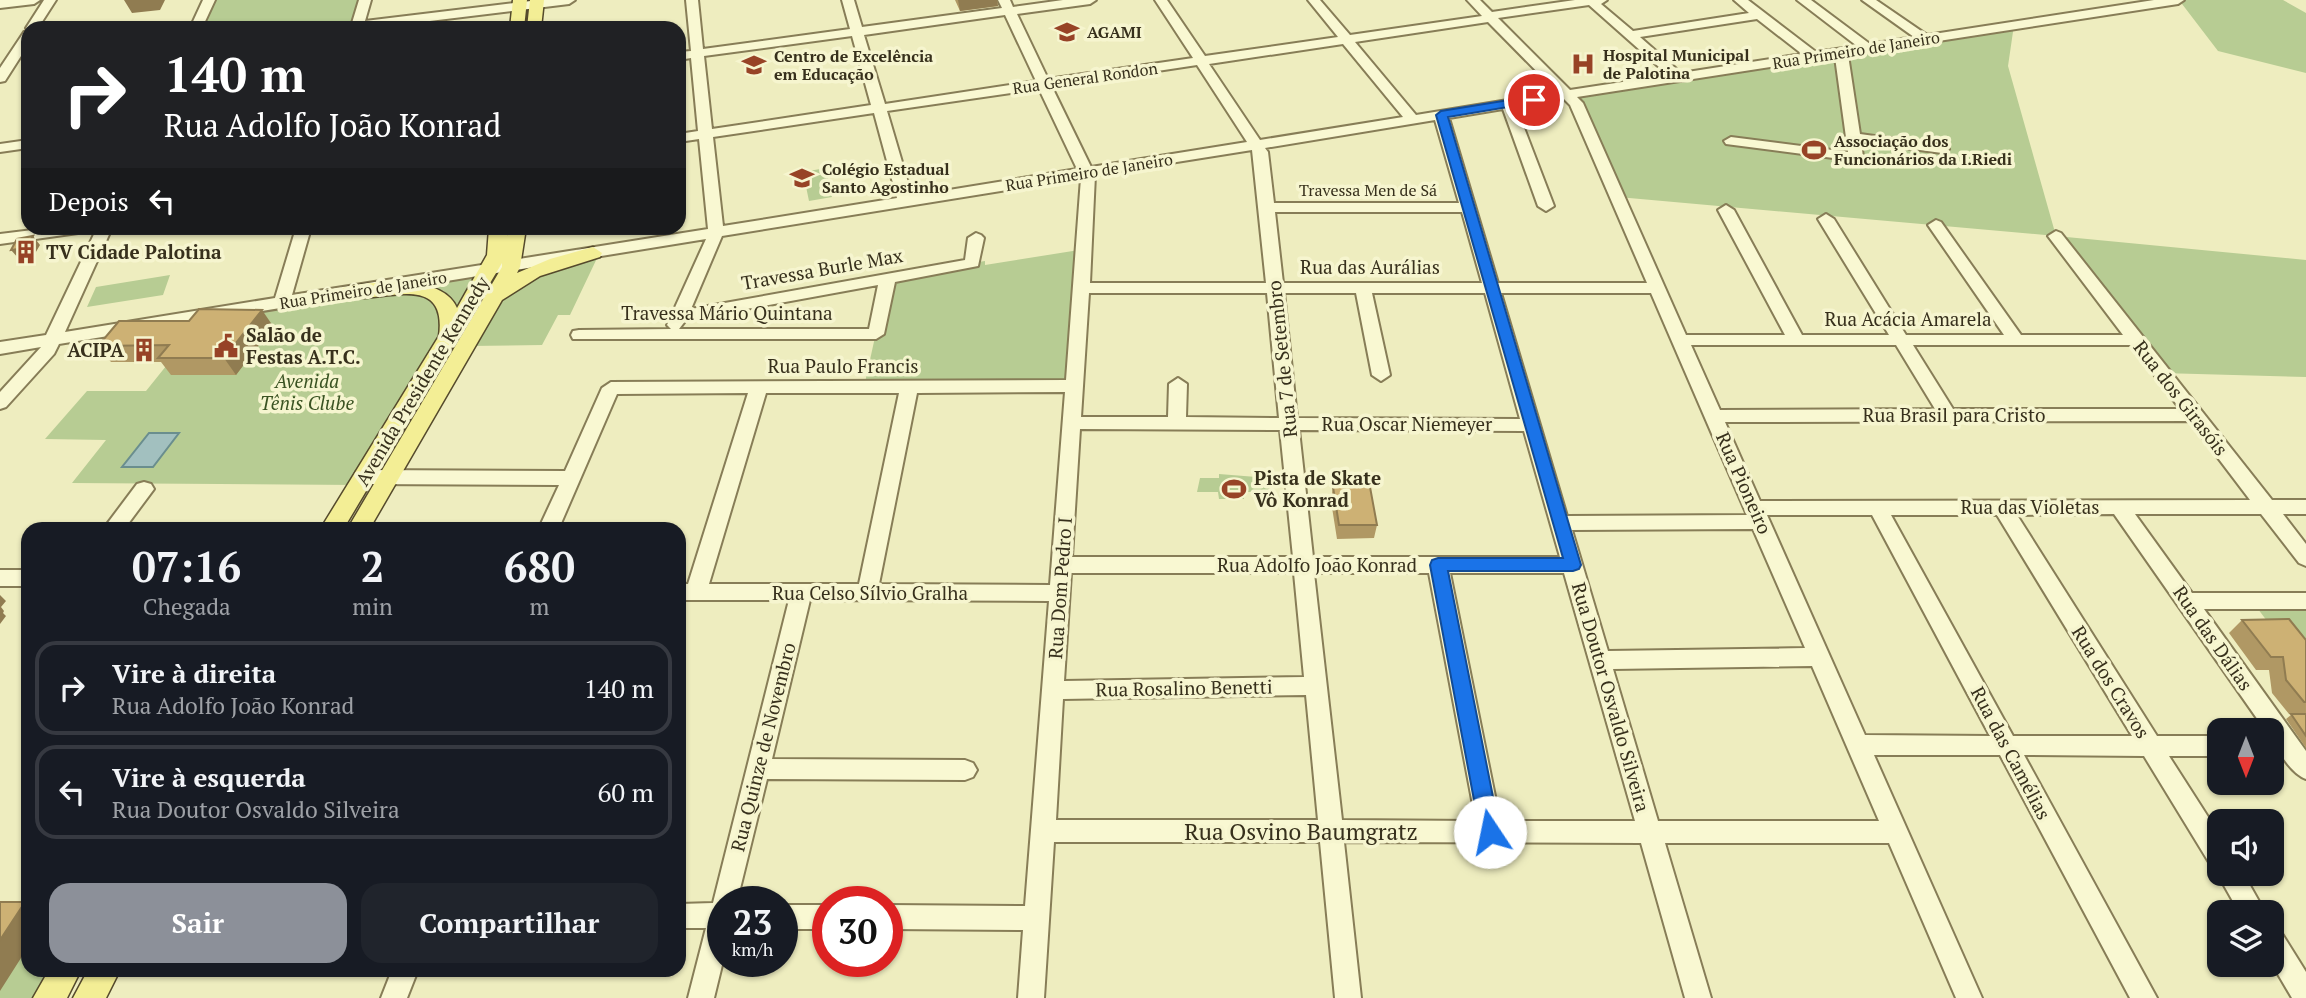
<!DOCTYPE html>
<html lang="pt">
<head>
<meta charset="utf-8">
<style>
	body { margin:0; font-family:"PT Serif",serif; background:#20242c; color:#f1f3f6; height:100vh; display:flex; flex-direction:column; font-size:26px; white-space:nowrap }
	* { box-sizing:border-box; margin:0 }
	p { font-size:23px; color:#9ea1a6 }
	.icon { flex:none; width:38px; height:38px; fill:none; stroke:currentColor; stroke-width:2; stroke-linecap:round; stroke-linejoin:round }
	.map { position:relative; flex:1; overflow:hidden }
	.sheet { position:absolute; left:21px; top:522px; width:665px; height:455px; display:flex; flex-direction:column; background:#171b24; border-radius:21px; box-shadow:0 2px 5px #0004 }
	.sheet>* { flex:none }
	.banner { position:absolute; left:21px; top:21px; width:665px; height:214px; border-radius:21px; box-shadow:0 2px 5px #0004; background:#202124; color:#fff; overflow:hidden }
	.needle { width:46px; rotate:180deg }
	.tools { position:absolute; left:2207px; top:718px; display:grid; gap:14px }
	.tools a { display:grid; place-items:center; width:77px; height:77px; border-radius:14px; background:#171b24; box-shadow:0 2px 5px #0004; font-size:35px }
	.speed { position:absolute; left:707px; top:886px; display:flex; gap:14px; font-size:35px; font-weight:700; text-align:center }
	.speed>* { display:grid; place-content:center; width:91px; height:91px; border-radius:50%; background:#171b24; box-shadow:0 2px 5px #0004; line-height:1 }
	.speed small { font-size:18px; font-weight:400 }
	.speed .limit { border:10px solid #d22; background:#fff; color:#111 }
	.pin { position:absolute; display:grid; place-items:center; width:60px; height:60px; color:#fff; margin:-30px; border:4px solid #fff; border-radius:50%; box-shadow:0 2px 7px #0007 }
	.me { position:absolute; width:77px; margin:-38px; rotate:349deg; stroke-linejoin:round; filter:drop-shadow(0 0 5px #0008) }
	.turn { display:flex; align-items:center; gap:24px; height:147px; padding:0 28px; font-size:32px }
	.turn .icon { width:91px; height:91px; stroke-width:2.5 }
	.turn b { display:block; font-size:49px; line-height:60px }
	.then { display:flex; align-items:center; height:66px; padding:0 28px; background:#0003; gap:14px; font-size:26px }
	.eta { display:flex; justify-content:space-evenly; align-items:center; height:119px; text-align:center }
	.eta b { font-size:42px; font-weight:800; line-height:49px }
	.action { display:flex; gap:14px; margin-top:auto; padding:14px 28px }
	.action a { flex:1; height:80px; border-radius:21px; background:#8c9099; color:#fff; font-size:28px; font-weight:800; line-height:80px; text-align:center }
	.action a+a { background:#20242c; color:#f1f3f6 }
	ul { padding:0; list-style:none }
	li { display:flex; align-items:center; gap:21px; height:94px; margin:0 14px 10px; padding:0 14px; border:4px solid #363941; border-radius:21px }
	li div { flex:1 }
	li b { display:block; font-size:26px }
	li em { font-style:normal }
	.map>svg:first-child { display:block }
</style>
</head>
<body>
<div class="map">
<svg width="2306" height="998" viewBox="0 0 2306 998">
	<rect width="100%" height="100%" fill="#eeedbf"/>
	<!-- green -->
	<path fill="#b7cc93" d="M209,0H365L358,26L196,28Z
		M2179,0H2283L2306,13V73L2218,51Z
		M2014,25L2008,66L2056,236L2306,260V377L2161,373L2056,236L1618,197L1569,94Z
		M826,168L832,197L809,201L803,172Z
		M1079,250L1075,386L864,387L888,278L972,263L985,261V265Z
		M599,254L570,315H558L542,345L468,346L502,296L526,278Z
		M484,272L457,318L453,306L405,285Z
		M170,275L163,295L87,307L96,287Z
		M420,290L452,312L359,485L72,483L106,440L45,439L87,391H146L207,315L347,293Z
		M1219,474L1269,478L1271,492H1244V499H1219L1218,492H1197L1200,478H1219Z
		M2258,609H2306V673Z
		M0,912H28V970H59L42,998H0Z"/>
	<!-- water -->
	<path fill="#a2c0bf" stroke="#6a8e8e" stroke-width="2" d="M149,433H179L153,467H122Z"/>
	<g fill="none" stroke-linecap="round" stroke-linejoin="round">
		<!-- minor casing -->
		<g stroke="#877d57" stroke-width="4">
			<path id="minor" d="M0,0H40L34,4L0,8Z
				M44,0H56L38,28H28V31L26,28Z
				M203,0H215L202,28H190Z
				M359,0H371L365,21L539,0H575L569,4L372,28H335L352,23Z
				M686,0H698L703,49L850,29L842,0H854L862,27L1002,8L998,0H1010L1013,7L1063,0H1096L1090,4L1017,14L1048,79L1193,58L1155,0H1167L1205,56L1338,37L1308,0H1320L1350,35L1482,16L1467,0H1480L1492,12L1575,0H1607L1601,4L1633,31L1749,13L1734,0H1748L1816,52L1857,46L1797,0H1811L1870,44L1914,37L1862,0H1876L1927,35L2154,0H2184L2178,4L1848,55L1860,134L1947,146L1949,149L1942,153L1861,142L1863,157L1856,161L1726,144L1724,141L1731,137L1848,152L1835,57L1577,97L1583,103L1686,335H1785L1718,210L1726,205L1734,210L1802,335H1889L1818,219L1826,214L1834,219L1906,335H2004L1928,225L1936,220L1941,222L2021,335H2123L2048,236L2056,231L2061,233L2272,500H2306V514H2283L2306,544V566L2299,563L2261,514H2135L2192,593H2306V609H2204L2306,751V779C2291,774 2272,745 2272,730H2265L2114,514L2017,515L2157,736H2219V756H2169L2219,834V867L2210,864L2144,756L2024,755L2157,998H2130L2000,755H1874L1982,998H1956L1889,843H1665L1711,998H1685L1641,843L1344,842L1361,998H1335L1320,842H1054L1044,998H1018L1023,930L887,929V905L1025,906L1049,601L810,600L772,759L965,760L973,763L977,770L973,777L965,780L767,779L737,901H723V961L714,998H688L706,928H679V904L713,903L789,600H679V584H688L748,393L617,394L559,528H539L559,485L363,484L356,482L354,477L356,472L363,470L565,471L602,388L611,382L1066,380L1081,178L722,236L691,309L965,260L968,238L976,233L981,235L984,238L978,266L895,282L884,334L876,339H573L571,335L573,331L579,330L671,329L667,325L706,239L59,344L54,354L6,407L0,409V392L41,347L0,354V342L46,335L97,228H112L65,332L275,298L296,228H311L292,295L708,229L699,139L679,142V134L698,131L691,58L679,60V52L691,51ZM1589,5L1668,75L1570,90L1498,18ZM1005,15L1036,81L885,104L864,35ZM1757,19L1802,54L1681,73L1640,37ZM1488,22L1557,92L1416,115L1355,42ZM852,36L871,105L712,129L704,56ZM1343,44L1403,117L1260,140L1209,64ZM1197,65L1247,142L1091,167L1052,87ZM1039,89L1077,169L912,196L887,111ZM1564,99L1570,105L1647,283H1498L1449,118L1503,109L1538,206L1546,211L1554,206L1516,107ZM874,113L897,198L723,226L713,137ZM1435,120L1459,203H1274L1268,152L1265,148ZM1252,150L1266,283H1090L1095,175ZM1275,212H1462L1482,283H1283ZM878,285L869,329H679L686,320ZM1089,293H1267L1279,418L1186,417L1187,384L1178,378L1169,384L1168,417H1081ZM1284,293H1356L1372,375L1381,381L1390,375L1372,293H1485L1520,419L1297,418ZM1501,293H1651L1747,515L1567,516ZM1691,345H1896L1935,409L1720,410ZM1913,345H2132L2180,409H1953ZM1065,392L1050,585L879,584L917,393ZM766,393H899L859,584H709ZM2190,421L2250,500L1760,501L1725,422ZM1080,429L1280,430L1293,557H1072ZM1299,430L1524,431L1560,557H1313ZM1767,515H1872L1990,736L1865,735ZM1891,515H1997L2132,736H2013ZM1753,529L1805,648L1608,651L1572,530ZM1071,573H1294L1304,677L1064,681ZM1314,573H1429L1476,821L1342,820ZM1450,573H1564L1635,821H1500ZM1812,666L1879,821H1658L1613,669ZM1306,695L1318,820H1056L1063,699Z
				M28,31V45L5,81L0,82V68L24,32Z
				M28,140V148L0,152V144Z
				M49,228H86L78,233L0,244V234Z
				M144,482L151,484L154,489L125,528H104L137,484Z
				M0,570H28V586H0Z
				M2219,868V873H2243L2265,912H2239L2217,873Z
				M782,905H828V929H782Z
				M2272,929L2281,932L2306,972V998H2292L2272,964Z
				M392,970H418L407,998H381Z"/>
		</g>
		<!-- major casing -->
		<g stroke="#554a2c" stroke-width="3">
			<path id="major" d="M513,0H527L524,28H510Z
				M530,0H544L541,28H527Z
				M489,228H507V236L508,228H526L520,267L517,273L550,259L593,247L602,253L600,257L540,276L502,300L370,528H348L502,267V263L344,528H321L439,336C448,267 376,306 340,297L337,293L340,289C370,281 442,273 457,308L487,255Z
				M49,970H81L67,998H33Z
				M88,970H120L106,998H73Z"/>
		</g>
		<!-- minor -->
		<use href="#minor" fill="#f9f8d2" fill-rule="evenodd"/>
		<!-- major -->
		<use href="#major" fill="#f3ee95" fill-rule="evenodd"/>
	</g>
	<!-- wall -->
	<path fill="#b09864" d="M955,0H997L998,6L960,11Z
		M273,326L236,375H171L161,362H111L98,346Z
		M1333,487L1377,525L1374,538L1337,539L1331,501Z
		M2242,620L2306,640V748L2286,719L2291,715L2289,714L2272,693L2269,670H2256L2229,633Z"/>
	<!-- shaded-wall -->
	<path fill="#907c51" d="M124,0H165L160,10L132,13Z
		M958,0H997L998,6L960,11Z
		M33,236L40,245L33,257L19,259L11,250Z
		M262,310L273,326L236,375L224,358Z
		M0,595L6,601L1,607L4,611L3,613L6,616L0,624Z
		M25,902L28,904V947L0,991V940Z"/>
	<!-- building -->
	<path fill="#cdb174" stroke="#907c51" stroke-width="2" d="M33,236L26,248L11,250L17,239Z
		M199,309L262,310L224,358H158L169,345L98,346L119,321H189Z
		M1333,487H1370L1377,525H1339Z
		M2289,619L2306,640V702H2304L2286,680L2283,657H2271L2242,620Z
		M2291,714H2306V736Z
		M0,902H25L0,940Z"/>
	<!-- route -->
	<path fill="#1a73e8" stroke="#114b97" stroke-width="2" d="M1534,96L1538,97V102L1448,117L1581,565L1579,569L1573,571H1448L1500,832L1497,838L1490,841L1483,838L1480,832L1430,565L1432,560L1438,558H1563L1436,115L1441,111Z"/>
	<!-- icons -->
	<defs>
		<g id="school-bare" transform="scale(1.89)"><path d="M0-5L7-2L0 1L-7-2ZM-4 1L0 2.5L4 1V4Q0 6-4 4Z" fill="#974326" stroke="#f6f5cf" stroke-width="2.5" paint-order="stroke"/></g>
		<g id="hospital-bare" transform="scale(1.89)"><path d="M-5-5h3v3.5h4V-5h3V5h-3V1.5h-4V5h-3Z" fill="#974326" stroke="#f6f5cf" stroke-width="2.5" paint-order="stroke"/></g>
		<g id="stadium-bare" transform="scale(1.89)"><path d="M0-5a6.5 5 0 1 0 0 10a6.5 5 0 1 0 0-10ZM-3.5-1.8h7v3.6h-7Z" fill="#974326" stroke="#f6f5cf" stroke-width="2.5" paint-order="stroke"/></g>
		<g id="university-bare" transform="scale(1.89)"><path d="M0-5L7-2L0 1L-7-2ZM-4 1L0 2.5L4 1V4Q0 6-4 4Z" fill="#974326" stroke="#f6f5cf" stroke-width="2.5" paint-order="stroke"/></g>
		<g id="building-bare" transform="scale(1.89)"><path d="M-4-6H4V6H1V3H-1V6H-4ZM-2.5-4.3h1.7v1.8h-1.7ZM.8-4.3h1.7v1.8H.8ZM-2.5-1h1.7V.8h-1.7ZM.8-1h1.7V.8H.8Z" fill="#974326" stroke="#f6f5cf" stroke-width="2.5" paint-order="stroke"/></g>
		<g id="civic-bare" transform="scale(1.89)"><path d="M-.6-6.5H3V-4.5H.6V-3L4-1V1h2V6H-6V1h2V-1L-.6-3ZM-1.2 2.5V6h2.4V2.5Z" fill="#974326" stroke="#f6f5cf" stroke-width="2.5" paint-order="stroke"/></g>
	</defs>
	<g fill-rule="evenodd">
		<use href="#school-bare" x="1067" y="32"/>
		<use href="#hospital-bare" x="1583" y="64"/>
		<use href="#school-bare" x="754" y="65"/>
		<use href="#stadium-bare" x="1814" y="150"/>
		<use href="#university-bare" x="802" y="178"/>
		<use href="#building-bare" x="26" y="252"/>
		<use href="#civic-bare" x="226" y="346"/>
		<use href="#building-bare" x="144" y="350"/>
		<use href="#stadium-bare" x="1234" y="489"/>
	</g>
	<g text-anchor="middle" stroke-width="7" stroke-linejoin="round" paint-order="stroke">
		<!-- far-poi labels -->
		<g font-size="16" font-weight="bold" fill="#37301c" stroke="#f6f5cf" text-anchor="start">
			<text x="1087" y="38">AGAMI</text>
			<text x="1603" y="61">Hospital Municipal<tspan x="1603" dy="18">de Palotina</tspan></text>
			<text x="774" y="62">Centro de Excelência<tspan x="774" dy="18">em Educação</tspan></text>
			<text x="1834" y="147">Associação dos<tspan x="1834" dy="18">Funcionários da I.Riedi</tspan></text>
			<text x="822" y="175">Colégio Estadual<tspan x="822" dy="18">Santo Agostinho</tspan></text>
		</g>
		<!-- far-street labels -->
		<g font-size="16" fill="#37301c" stroke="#f6f5cf">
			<text transform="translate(1856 50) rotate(-9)" y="6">Rua Primeiro de Janeiro</text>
			<text transform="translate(1085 78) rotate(-8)" y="6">Rua General Rondon</text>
			<text transform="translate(1089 172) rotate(-9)" y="6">Rua Primeiro de Janeiro</text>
			<text x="1368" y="196">Travessa Men de Sá</text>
			<text transform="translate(363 290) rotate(-9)" y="6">Rua Primeiro de Janeiro</text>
		</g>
		<!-- poi labels -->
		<g font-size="19" font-weight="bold" fill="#37301c" stroke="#f6f5cf" text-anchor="start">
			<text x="46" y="259">TV Cidade Palotina</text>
			<text x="246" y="342">Salão de<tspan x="246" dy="22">Festas A.T.C.</tspan></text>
			<text x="124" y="357" text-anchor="end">ACIPA</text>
			<text x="1254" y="485">Pista de Skate<tspan x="1254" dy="22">Vô Konrad</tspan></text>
		</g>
		<!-- street labels -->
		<g font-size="19" fill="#37301c" stroke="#f6f5cf">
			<text x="1370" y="274">Rua das Aurálias</text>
			<text transform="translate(822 269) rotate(-10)" y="7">Travessa Burle Max</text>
			<text x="727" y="320">Travessa Mário Quintana</text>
			<text x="1908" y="326">Rua Acácia Amarela</text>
			<text transform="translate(1282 359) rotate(-96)" y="7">Rua 7 de Setembro</text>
			<text x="843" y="373">Rua Paulo Francis</text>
			<text transform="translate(422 381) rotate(-59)" y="7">Avenida Presidente Kennedy</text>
			<text transform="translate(2181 398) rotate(52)" y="7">Rua dos Girasóis</text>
			<text x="1954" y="422">Rua Brasil para Cristo</text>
			<text x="1407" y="431">Rua Oscar Niemeyer</text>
			<text transform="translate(1744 483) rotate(66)" y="7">Rua Pioneiro</text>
			<text x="2030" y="514">Rua das Violetas</text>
			<text x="1317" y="572">Rua Adolfo João Konrad</text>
			<text transform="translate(1060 588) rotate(-86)" y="7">Rua Dom Pedro I</text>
			<text x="870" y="600">Rua Celso Sílvio Gralha</text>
			<text transform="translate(2213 638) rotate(55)" y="7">Rua das Dálias</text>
			<text transform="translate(2111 682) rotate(58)" y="7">Rua dos Cravos</text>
			<text transform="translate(1184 688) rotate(-1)" y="7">Rua Rosalino Benetti</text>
			<text transform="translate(1611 697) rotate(74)" y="7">Rua Doutor Osvaldo Silveira</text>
			<text transform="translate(763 747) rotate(-76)" y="7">Rua Quinze de Novembro</text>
			<text transform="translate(2011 753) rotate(62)" y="7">Rua das Camélias</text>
		</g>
		<!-- park labels -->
		<g font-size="19" font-style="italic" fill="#3a5322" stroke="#f6f5cf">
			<text x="307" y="388">Avenida<tspan x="307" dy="22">Tênis Clube</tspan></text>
		</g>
		<!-- near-street labels -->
		<g font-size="23" fill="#37301c" stroke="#f6f5cf">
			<text x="1301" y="840">Rua Osvino Baumgratz</text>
		</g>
	</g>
</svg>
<div class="tools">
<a><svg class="needle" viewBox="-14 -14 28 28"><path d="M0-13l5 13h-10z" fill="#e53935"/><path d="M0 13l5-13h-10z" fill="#9ea1a6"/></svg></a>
<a><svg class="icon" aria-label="sound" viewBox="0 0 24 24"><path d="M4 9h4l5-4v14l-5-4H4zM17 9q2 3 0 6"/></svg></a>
<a><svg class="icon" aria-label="layers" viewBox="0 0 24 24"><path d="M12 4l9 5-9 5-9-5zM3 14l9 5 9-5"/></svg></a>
</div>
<div class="speed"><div>23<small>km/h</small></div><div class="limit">30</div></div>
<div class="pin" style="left:1534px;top:100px;background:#d93025"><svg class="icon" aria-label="arrive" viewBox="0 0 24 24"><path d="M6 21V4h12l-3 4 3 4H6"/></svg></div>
<svg class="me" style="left:1490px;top:832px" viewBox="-20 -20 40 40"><circle r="19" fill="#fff"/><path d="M0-13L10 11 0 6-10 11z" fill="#1a73e8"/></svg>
<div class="banner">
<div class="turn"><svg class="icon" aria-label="right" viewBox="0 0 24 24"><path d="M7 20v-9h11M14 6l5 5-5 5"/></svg><div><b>140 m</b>Rua Adolfo João Konrad</div></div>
<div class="then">Depois<svg class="icon" aria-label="left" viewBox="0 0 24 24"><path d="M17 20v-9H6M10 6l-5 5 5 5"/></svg></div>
</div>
<section class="sheet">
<div class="eta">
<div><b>07:16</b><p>Chegada</p></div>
<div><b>2</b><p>min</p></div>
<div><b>680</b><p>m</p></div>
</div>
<ul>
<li><svg class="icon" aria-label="right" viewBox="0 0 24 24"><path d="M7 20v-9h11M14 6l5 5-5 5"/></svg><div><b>Vire à direita</b><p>Rua Adolfo João Konrad</p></div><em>140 m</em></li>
<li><svg class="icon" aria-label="left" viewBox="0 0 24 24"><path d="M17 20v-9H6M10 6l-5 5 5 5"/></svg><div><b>Vire à esquerda</b><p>Rua Doutor Osvaldo Silveira</p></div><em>60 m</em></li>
</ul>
<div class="action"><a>Sair</a><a>Compartilhar</a></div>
</section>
</div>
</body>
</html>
